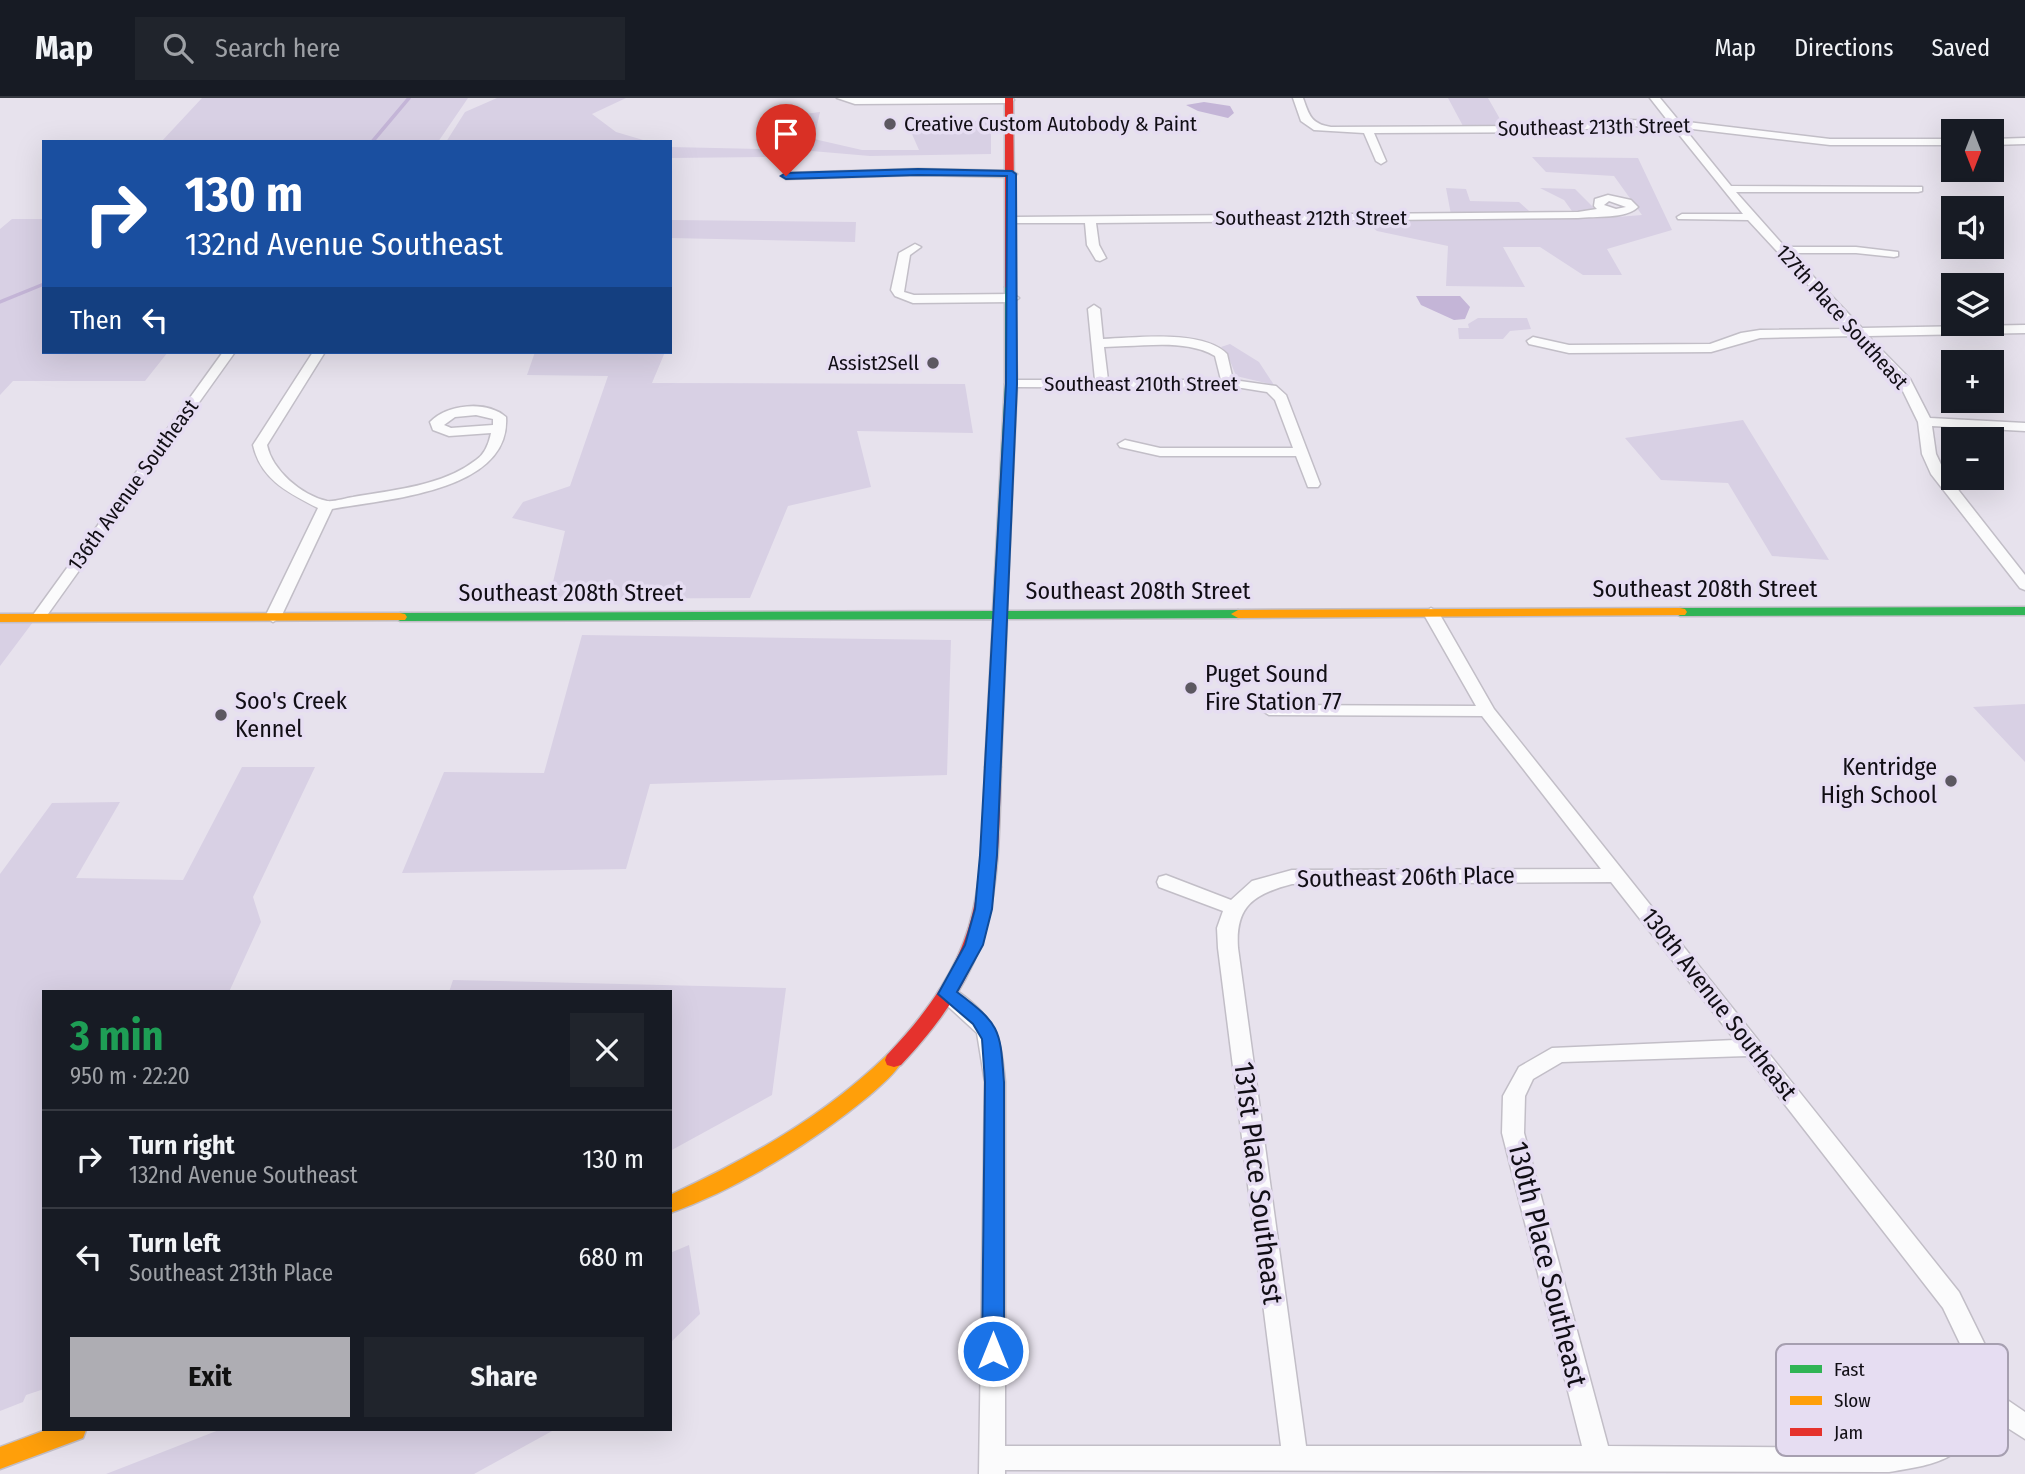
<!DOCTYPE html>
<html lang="en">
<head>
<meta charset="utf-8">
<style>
	body { margin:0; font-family:"Fira Sans Condensed",sans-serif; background:#20242c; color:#f1f3f6; height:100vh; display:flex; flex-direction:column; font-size:26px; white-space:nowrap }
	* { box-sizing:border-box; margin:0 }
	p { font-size:23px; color:#9ea1a6 }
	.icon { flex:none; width:38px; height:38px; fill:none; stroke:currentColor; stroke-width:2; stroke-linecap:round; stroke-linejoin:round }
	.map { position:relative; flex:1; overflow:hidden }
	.details { position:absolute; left:42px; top:892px; width:630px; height:441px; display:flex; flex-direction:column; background:#171b24; border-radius:0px; box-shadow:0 7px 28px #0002 }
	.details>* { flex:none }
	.top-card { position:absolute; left:42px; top:42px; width:630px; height:214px; border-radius:0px; box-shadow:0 7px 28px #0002; background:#1a4fa0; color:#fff; overflow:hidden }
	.needle { width:46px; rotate:180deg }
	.tools { position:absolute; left:1941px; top:21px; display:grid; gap:14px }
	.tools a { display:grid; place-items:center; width:63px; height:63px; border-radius:0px; background:#171b24; box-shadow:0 7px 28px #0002; font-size:35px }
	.pin { position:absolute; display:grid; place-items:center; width:60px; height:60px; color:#fff; margin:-72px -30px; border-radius:50% 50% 50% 0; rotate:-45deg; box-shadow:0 0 7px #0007 }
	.pin .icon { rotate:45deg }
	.me { position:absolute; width:77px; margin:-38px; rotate:0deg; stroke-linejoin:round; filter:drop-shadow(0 0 5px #0008) }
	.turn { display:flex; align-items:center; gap:24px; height:147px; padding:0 28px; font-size:32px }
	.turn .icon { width:91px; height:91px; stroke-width:2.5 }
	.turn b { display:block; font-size:49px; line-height:60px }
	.then { display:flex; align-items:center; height:66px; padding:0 28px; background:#0003; gap:14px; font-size:26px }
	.round { display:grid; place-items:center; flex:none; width:74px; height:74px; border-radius:0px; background:#20242c }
	.headline { display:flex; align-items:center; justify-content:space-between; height:119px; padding:0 28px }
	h1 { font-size:42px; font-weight:700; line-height:52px; color:#1e9e55 }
	.button { display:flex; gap:14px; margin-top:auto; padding:14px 28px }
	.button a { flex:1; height:80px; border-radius:0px; background:#aeadb3; color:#111; font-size:28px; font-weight:700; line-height:80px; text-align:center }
	.button a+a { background:#20242c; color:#f1f3f6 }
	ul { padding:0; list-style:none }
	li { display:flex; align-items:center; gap:21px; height:98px; padding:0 28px; border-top:2px solid #363941 }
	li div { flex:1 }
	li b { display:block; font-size:26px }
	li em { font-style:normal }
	header { display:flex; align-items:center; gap:42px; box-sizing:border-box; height:98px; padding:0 35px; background:#171b24; border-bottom:2px solid #363941 }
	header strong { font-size:33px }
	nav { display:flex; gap:38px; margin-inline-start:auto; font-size:24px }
	.search { width:490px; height:63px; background:#20242c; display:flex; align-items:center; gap:18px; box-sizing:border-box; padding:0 24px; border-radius:0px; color:#9ea1a6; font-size:26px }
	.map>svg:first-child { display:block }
</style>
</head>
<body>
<header>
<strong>Map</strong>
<div class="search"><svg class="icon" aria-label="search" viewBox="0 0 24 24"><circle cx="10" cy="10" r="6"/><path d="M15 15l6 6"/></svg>Search here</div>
<nav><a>Map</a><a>Directions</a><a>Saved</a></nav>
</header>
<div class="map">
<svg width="2025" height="1376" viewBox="0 0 2025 1376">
	<rect width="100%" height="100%" fill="#e7e2ed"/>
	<!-- green -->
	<path fill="#d8d0e4" d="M202,0H468L438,44H161Z
		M497,0H626L592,16L616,34L650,44H446L465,14Z
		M1448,0H1488L1504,28H1463Z
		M820,14L814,41L862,52H919L908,27L991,22V56L870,58L800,52L774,59L670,60V49L760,51L780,19Z
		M1532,59L1638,60L1672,132L1607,151L1622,177H1583L1540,149H1503L1525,189L1446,188L1448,148L1377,133L1364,123L1452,122L1446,90L1466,91L1470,103L1519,104L1538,121L1577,120L1564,102L1540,90L1575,91L1604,120L1642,117L1614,78L1546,74Z
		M12,121H44V254H168L145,283H13L0,297V131Z
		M670,122L856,124L855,144L670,140Z
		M1478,220H1527L1531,231L1510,233L1503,241H1459L1458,230H1469L1468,226Z
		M1230,246L1259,264L1274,287L1236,278L1227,255L1221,249Z
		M535,254H665L652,285L965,286L973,335L857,333L871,389L788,408L750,500L549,501L565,433L512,420L523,404L570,388L608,278L527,277Z
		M1743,322L1829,462L1772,458L1728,385L1661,382L1625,340Z
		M0,524H33L0,568Z
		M582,537L951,542L947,677L650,686L626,771L402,775L444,674L544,675Z
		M2025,606V664L1973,609Z
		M242,669H315L253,799L261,824L229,894H44V1291L26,1297L23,1304L0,1313V776L52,705L120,704L76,780L183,782Z
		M453,882L786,890L772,997L670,1053V894H449Z
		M689,1147L700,1216L670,1245V1155Z
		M219,1332H554L474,1376H106Z"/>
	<!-- water -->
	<path fill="#c4b5d7" d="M1204,4L1230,8L1234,15L1228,20L1198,13L1186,7Z
		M1416,198H1460L1470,209L1465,221L1454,222L1421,207Z"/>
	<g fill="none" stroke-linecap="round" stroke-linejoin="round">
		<!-- stream -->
		<path stroke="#c4b5d7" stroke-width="3.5" d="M372,44L409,0
			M0,204L44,186"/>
		<!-- street casing -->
		<g stroke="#c2bec7" stroke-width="3">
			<path id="street" d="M837,0H1012L1014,2L1009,5L855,6Z
				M1293,0H1303C1309,17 1311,26 1331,29L1548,28L1625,22L1668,23L1650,0H1660L1679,23L1830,41H1953V47H1830L1684,30L1731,88L1922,89V93L1918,94H1736L1785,149H1856L1898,154V158L1894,159L1856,155H1791L1862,230L2025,227V235L1868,238L1910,281L1930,320L2025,325V333L1932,328L1936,356L1945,375L2025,477V492L2020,490L1931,376L1922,356L1918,324L1899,285L1855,238L1760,240L1711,254L1569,255L1529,246L1527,243L1533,239L1569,247L1710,246L1741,235L1760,232L1849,231L1748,122L1678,121L1677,119L1682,116H1743L1673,29L1625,28L1548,34L1374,35L1386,63L1381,66L1376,63L1364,35L1314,32L1301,23Z
				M2025,40V46L1992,47V41Z
				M918,71L1012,73L1017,76L1012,79L918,77L786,81L781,78L786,75Z
				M1608,97L1631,102L1638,109C1627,121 1595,118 1578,120L1096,125L1099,147L1106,160L1100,163L1096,162L1087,147L1085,125H1012L1007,122L1012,119L1578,114L1597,111L1594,108L1595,101ZM1609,103L1626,109L1616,111L1604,107Z
				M915,146L921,149L910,157L904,194L914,197L1013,196L1019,200L1013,204L913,205L895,198L891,192L899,155Z
				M1094,207L1100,211L1103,241C1136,240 1202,231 1227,256L1233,282L1276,288L1286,297L1320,386L1318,389H1308L1296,358H1160L1120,349L1118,346L1125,342L1160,350H1293L1275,302L1267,294L1242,290L1006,289L1005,286L1011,282H1095L1088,211ZM1126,248C1155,247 1190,243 1215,258L1221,282H1108L1104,249Z
				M223,254H235L43,523H33L30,520L33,517Z
				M313,254H325L267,347C272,372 301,397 327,403C334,404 346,400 353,399C393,392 443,388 476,362C485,356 489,345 491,335L449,338L433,332L430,324C447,306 487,302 506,319C511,394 386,401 332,411L281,519L273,524L265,519L318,410C289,395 261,382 253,347ZM476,317L493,321V327L451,330L444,327L455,319Z
				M1431,510L1439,515L1494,611L1959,1194L1989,1255L2000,1297L2025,1314V1341L1992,1320C1953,1362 1945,1365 1889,1374L1005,1372V1376H979L985,984L977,935L940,901L937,896L940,891C951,887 956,892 964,898C998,924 1001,943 1005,984V1348H1281L1218,850L1217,830L1223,813L1159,789L1157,784L1159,779L1166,777L1231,802L1252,783L1292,772L1601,771L1482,618L1269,617L1261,612L1269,607L1476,608L1423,515ZM1611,784L1735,942L1552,950L1519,969L1503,998L1502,1035L1582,1348H1306L1238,850C1235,808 1254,796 1292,786ZM1747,958L1943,1210L1965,1256L1977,1300L1950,1328L1929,1343L1889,1350L1608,1348L1524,1035L1525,998L1533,981L1562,964Z"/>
		</g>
		<!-- fast casing -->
		<g stroke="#c2bec7" stroke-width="3">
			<path id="fast" d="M1010,186L1015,189L1017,286L1007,513L1238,512L1245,516L1238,520L1007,521L1001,669L998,673L993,674L985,669L993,521L400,523L393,519L400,515L993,513L1005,286V189Z
				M2025,509V517L1680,518L1673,514L1680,510Z"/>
		</g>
		<!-- slow casing -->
		<g stroke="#c2bec7" stroke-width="3">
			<path id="slow" d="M1680,510L1685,511L1687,514L1685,517L1238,520L1231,516L1238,512Z
				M400,515L405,516L407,519L405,522L0,524V516Z
				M894,955L901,957L903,962C896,975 881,987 870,997C813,1044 740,1090 670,1115V1097C750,1060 824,1018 887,957Z
				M46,1332H86L83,1340L0,1371V1349Z"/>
		</g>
		<!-- jam casing -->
		<g stroke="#c2bec7" stroke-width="3">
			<path id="jam" d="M1005,0H1013L1015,189L1010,192L1005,189Z
				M993,664L1001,669C998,804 997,864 901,967L894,969L887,967L885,962L887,957C982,857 981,800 985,669Z"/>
		</g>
		<!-- street -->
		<use href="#street" fill="#fbfbfc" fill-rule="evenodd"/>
		<!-- fast -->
		<use href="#fast" fill="#30b455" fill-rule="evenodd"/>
		<!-- slow -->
		<use href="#slow" fill="#ff9f0a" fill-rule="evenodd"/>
		<!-- jam -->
		<use href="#jam" fill="#e5322d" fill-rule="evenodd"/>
	</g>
	<!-- route -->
	<path fill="#1a73e8" stroke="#114b97" stroke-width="2" d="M918,71L1012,73L1016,76L1017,286L997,757L992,811L983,847L957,894C1001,927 1000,931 1004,984V1253L1001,1260L993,1263L985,1260L982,1253L985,984L982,941L973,926L938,896L965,847L975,811L980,757L1006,286L1007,78L918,77L786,81L781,78L786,75Z"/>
	<!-- markers -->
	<g fill="#5c5861" stroke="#e6ddf2" stroke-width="2.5">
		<circle cx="890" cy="26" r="7"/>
		<circle cx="933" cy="265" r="7"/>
		<circle cx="1191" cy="590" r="7"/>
		<circle cx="221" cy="617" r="7"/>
		<circle cx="1951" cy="683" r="7"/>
	</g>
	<g text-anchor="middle" stroke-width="7" stroke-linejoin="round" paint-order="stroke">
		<!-- far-poi labels -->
		<g font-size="21" fill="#110e15" stroke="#e6ddf2" text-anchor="start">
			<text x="904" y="33">Creative Custom Autobody &amp; Paint</text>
			<text x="919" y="272" text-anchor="end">Assist2Sell</text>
		</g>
		<!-- far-street labels -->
		<g font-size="21" fill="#110e15" stroke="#e6ddf2">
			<text transform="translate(1594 29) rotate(-1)" y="7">Southeast 213th Street</text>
			<text x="1311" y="127">Southeast 212th Street</text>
			<text transform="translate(1842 219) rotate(48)" y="7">127th Place Southeast</text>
			<text x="1141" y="293">Southeast 210th Street</text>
			<text transform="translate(133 387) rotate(-54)" y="7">136th Avenue Southeast</text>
		</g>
		<!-- street labels -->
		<g font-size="24" fill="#110e15" stroke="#e6ddf2">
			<text x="1705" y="499">Southeast 208th Street</text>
			<text x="1138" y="501">Southeast 208th Street</text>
			<text x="571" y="503">Southeast 208th Street</text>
			<text transform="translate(1406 779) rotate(-1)" y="8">Southeast 206th Place</text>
			<text transform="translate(1719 906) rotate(52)" y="8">130th Avenue Southeast</text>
		</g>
		<!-- poi labels -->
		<g font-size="24" fill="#110e15" stroke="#e6ddf2" text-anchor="start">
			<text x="1205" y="584">Puget Sound<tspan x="1205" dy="28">Fire Station 77</tspan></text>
			<text x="235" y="611">Soo's Creek<tspan x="235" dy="28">Kennel</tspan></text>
			<text x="1937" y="677" text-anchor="end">Kentridge<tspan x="1937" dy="28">High School</tspan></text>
		</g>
		<!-- near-street labels -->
		<g font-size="28" fill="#110e15" stroke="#e6ddf2">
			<text transform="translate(1259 1085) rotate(83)" y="10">131st Place Southeast</text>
			<text transform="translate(1548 1166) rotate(76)" y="10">130th Place Southeast</text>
		</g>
	</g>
	<!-- legend -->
	<rect x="1776" y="1246" width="232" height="112" rx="10" fill="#e6ddf2" stroke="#a69fb0" stroke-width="2"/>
	<rect x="1790" y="1267" width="32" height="8" fill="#30b455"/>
	<rect x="1790" y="1298" width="32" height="9" fill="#ff9f0a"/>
	<rect x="1790" y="1330" width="32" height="8" fill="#e5322d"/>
	<g font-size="19" fill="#110e15">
		<text x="1834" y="1278">Fast</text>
		<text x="1834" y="1309">Slow</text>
		<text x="1834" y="1341">Jam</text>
	</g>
</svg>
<div class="tools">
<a><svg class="needle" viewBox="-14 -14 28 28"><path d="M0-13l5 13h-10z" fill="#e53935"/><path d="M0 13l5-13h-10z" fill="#9ea1a6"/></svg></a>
<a><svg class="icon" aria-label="sound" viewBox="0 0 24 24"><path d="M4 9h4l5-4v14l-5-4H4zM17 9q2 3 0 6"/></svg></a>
<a><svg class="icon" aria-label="layers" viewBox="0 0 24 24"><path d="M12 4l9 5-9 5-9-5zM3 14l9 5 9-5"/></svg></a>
<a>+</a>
<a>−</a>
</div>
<div class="pin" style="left:786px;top:78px;background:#d93025"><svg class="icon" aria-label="arrive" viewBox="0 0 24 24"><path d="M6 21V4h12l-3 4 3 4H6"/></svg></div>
<svg class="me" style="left:993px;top:1253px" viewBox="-20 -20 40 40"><circle r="17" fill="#1a73e8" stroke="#fff" stroke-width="3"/><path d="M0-11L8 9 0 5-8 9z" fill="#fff"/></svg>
<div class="top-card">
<div class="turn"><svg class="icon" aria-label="right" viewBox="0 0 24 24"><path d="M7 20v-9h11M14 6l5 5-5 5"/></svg><div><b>130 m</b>132nd Avenue Southeast</div></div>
<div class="then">Then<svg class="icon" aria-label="left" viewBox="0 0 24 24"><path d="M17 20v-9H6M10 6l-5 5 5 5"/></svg></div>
</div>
<section class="details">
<div class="headline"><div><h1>3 min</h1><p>950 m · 22:20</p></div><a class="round"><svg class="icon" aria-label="close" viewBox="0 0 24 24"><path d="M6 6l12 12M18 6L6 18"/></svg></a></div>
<ul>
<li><svg class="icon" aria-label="right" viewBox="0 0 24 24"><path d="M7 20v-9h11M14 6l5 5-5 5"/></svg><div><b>Turn right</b><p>132nd Avenue Southeast</p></div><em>130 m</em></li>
<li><svg class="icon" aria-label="left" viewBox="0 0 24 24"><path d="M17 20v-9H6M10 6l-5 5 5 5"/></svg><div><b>Turn left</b><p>Southeast 213th Place</p></div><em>680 m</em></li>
</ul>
<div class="button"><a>Exit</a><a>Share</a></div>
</section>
</div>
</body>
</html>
